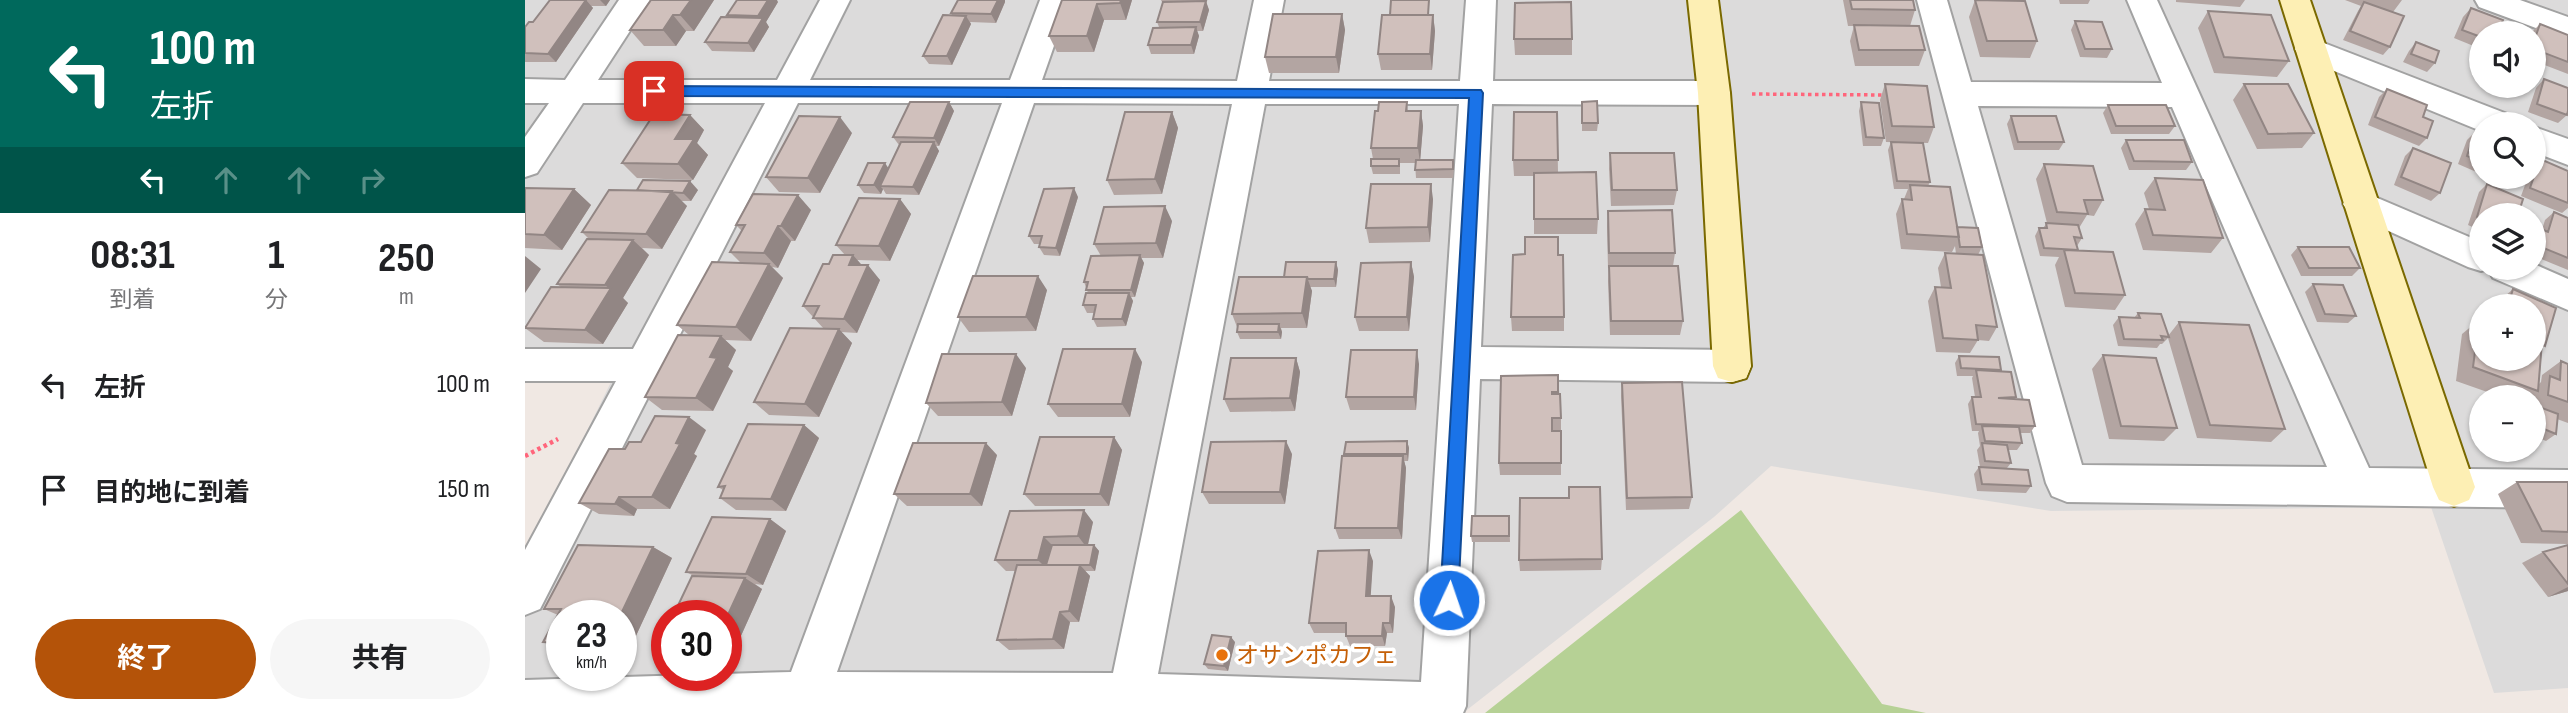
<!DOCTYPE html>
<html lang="ja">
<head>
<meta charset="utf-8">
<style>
	body { margin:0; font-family:"Sofia Sans Condensed","Noto Sans JP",sans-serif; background:#f6f6f6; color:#202124; height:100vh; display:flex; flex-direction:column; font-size:26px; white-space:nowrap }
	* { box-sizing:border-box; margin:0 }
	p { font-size:23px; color:#757577 }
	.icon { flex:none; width:38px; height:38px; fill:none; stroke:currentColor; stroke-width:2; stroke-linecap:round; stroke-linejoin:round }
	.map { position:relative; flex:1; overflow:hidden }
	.side { display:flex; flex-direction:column; background:#fff; width:525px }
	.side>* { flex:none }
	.top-card { background:#00695c; color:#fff; overflow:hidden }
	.tools { position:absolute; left:1944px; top:21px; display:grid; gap:14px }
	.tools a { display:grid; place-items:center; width:77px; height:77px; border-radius:50%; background:#fff; box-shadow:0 2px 5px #0004; font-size:35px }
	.speed { position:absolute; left:21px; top:600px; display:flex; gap:14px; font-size:35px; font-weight:700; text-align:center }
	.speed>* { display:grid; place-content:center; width:91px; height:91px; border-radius:50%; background:#fff; box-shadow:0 2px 5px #0004; line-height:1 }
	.speed small { font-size:18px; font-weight:400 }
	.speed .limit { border:10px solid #d22; background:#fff; color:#111 }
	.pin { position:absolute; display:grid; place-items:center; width:60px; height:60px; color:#fff; margin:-30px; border-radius:14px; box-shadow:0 4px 10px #0006 }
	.me { position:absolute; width:77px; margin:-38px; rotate:3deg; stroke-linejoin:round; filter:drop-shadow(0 0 5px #0008) }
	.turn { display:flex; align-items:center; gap:24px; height:147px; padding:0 35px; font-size:32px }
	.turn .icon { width:91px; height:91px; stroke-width:2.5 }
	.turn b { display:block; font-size:49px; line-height:60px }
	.lanes { display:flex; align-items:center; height:66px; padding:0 35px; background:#0003; justify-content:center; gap:35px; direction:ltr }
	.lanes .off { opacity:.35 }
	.eta { display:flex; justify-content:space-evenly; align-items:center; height:119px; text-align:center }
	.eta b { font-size:42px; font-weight:700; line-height:49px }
	.cta { display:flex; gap:14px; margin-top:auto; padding:14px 35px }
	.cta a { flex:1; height:80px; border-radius:42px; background:#b45309; color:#fff; font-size:28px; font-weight:700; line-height:80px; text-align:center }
	.cta a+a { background:#f6f6f6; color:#202124 }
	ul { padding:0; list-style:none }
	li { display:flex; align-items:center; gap:21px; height:105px; padding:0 35px }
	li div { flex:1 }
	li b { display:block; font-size:26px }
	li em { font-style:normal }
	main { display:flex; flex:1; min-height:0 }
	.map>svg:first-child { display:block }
</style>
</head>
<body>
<main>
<section class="side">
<div class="top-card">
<div class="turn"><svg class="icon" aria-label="left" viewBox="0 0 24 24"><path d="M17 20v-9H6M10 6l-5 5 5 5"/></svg><div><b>100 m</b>左折</div></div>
<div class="lanes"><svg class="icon" aria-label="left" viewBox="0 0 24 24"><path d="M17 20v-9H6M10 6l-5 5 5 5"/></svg><svg class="icon off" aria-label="ahead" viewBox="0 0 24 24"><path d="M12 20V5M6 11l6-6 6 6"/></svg><svg class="icon off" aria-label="ahead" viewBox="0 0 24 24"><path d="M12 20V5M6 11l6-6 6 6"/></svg><svg class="icon off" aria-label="right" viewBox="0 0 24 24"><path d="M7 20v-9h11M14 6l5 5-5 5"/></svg></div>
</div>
<div class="eta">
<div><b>08:31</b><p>到着</p></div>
<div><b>1</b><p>分</p></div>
<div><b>250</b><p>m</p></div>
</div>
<ul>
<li><svg class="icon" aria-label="left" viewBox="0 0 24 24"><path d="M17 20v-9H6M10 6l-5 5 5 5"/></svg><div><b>左折</b></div><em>100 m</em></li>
<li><svg class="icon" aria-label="arrive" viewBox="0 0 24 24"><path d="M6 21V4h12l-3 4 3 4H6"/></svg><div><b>目的地に到着</b></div><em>150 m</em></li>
</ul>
<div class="cta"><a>終了</a><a>共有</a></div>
</section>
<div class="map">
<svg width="2043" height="713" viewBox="0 0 2043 713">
	<rect width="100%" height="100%" fill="#f0e8e3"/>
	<!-- residential -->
	<path fill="#dcdbdb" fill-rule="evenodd" d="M0,0H2043V688L1969,693L1906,507L1526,511L1246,466L1189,517L938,713H0V557L87,380L0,381ZM1956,33H2009V86H1956ZM1956,124H2009V177H1956ZM1956,215H2009V268H1956ZM1956,306H2009V359H1956ZM1956,397H2009V450H1956ZM37,616H96V676H37ZM142,616H201V676H142Z"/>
	<!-- forest -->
	<path fill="#b6d195" d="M1216,510L1357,704L1401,713H960Z"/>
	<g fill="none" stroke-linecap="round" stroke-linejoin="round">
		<!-- street casing -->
		<g stroke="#a2a2a2" stroke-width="4">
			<path id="street" d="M94,0H125L73,80H252L295,0H325L285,80H485L515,0H545L517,80L712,81L729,0H759L744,81H935L941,0H971L968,81H1189L1201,85L1205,93L1201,101L1189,105L967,104L956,347L1207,350L1221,354L1226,366L1221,378L1207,382L955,379L941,706L938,713H0V680L266,672L477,103H273L15,609L0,615V550L91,381H0V349H108L240,103H58L12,173L0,177V137L24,103H0V79L40,80ZM509,103L707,104L588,673L312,672ZM740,104H934L896,682L633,674Z
				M1392,0H1422L1446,82L1637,83L1602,0H1632L1844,468L2043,470V508L1542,502L1527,496L1521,483ZM1453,106L1647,107L1802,467L1557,465Z
				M1950,0H1995L2043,17V40L1954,7Z
				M1786,38L1985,115L1990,124H1956V131L1775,57L1770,49L1775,41Z
				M2009,127L2043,139V165L2009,152Z
				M1836,191L1956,242V268H2009V264L2043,279V310L1968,278L1963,269L1956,271L1943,267L1824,213L1818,204L1824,195Z"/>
		</g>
		<!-- secondary casing -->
		<g stroke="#7a6900" stroke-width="4">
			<path id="secondary" d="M1163,0H1193L1205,93L1226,366L1221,378L1207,382L1193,378L1188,366L1173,93Z
				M1755,0H1785L1950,487L1944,500L1929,506L1914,500L1908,487Z"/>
		</g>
		<!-- path-far1 -->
		<path stroke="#ff657b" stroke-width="3.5" stroke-dasharray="3.5 3.5" stroke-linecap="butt" d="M1227,94L1362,95"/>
		<!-- path -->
		<path stroke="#ff657b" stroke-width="4.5" stroke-dasharray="3.5 3.5" stroke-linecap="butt" d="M0,456L33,439"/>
		<!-- street -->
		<use href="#street" fill="#fff" fill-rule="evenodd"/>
		<!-- secondary -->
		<use href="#secondary" fill="#fdefb4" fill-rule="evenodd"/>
	</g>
	<!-- wall -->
	<path fill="#b3a5a2" d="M25,0H85L81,6H66L68,8L31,62H0V27L8,22Z
		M126,0H189L169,31H161L151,46H119L105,30Z
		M433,0H480V2L471,23L445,22L446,24L427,65L404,64L398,56L427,15L426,13Z
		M537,0H607L601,20H579L569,52H532L524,36Z
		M636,0H680L684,10L678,31H672L674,36L669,54H626L623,45L634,27L632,22L638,4Z
		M1318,0H1388L1390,10L1385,26L1400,50L1394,66H1330L1325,41L1329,26H1323Z
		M1450,0L1512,41L1505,58L1455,57L1444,17Z
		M1534,0H1565L1563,4H1535Z
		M1651,0H1720L1715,7L1651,2Z
		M1820,0H1877L1868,12L1865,47L1858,55L1818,40L1833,11L1836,6Z
		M253,2L241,22L244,27L229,52L187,51L180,42L203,18L202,15Z
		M1946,8L1956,33V49L1929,38L1938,17Z
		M1683,11L1764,61L1752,77L1689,73L1673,28Z
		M817,14L820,30L814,73H744L740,57Z
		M904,15H908L910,31L907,70H856L853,54Z
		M1550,21L1587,49L1582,58L1555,57L1546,30Z
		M2015,24L2043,35V74L2009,61V33H2006Z
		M989,39H1047V55H990Z
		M1891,42L1910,63L1902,72L1878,62L1884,51Z
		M2019,79L2042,115L2033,123L2003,112L2011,88Z
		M1360,84L1409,127L1403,143L1361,142L1355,100Z
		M1719,84L1789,133L1777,148L1732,149L1708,100Z
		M1862,89L1898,117L1902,138L1894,146L1843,125L1854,97Z
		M424,102L429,111L414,146H411L414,151L394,195L361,194L358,189L356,194L339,193L333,185L363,168L374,145L368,137Z
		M882,102L883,111H896L898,126L895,160L929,168L928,178H891L890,163H875V174H848L846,166L848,159L846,148L853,111Z
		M1057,102L1073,123L1072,131H1057Z
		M1336,102L1359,138L1356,146H1338L1334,111Z
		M1583,105L1650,126L1644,134H1586L1578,113Z
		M647,112L653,128L637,194L589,195L582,180Z
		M1032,112L1033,173L1073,219L1072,234H1009V176H989L988,160Z
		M165,115L179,130L172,143L183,155L168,180L112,178L97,163Z
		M1486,116L1539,142L1534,150H1489L1482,124Z
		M1950,132L1956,134V174L1933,164L1942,140Z
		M327,133L295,193L254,192L241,177Z
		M1601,140L1667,162L1661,170H1604L1596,148Z
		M1366,142L1405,182L1403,186L1432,227L1457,247L1453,255L1472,327L1464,341L1453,340L1445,353L1411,352L1403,301L1410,287H1416L1413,268L1420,253L1431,254L1430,246L1427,252L1376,249L1371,214L1377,199H1379L1383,189H1369L1363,150Z
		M1888,148L1915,193L1906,201L1869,185L1880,156Z
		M1085,153L1152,190L1149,205L1086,206L1084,169Z
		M2015,159L2043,171V208L2037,213L1996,196L2003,177H2009V164Z
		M1519,164L1578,200L1569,216L1562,215L1554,228L1557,238L1552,246V251L1600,295L1590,310L1540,307L1530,265L1534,257L1515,256L1510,236L1514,228H1518L1522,223L1511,179Z
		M1630,178L1698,238L1686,253L1618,250L1610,224L1620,209H1624L1619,193Z
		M1962,184L1956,215V231L1943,225L1954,192Z
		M0,188L49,189L66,205L37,250L0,248Z
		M112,190H173L166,201H156L162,206L137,249L117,248L124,255L98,298L103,303L78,344L19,342L0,328L36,287L32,284L64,239L57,232Z
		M553,197L535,256L519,255L514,247L515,244H509L504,236Z
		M375,199L386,214L365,261L332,260L337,265L355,280L332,333L316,332L327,343L294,417L244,415L229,402L299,329L278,306L304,264L320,255L311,245Z
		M908,199L905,242L844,243L841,228Z
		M286,210L270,241H266L253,268L247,267L258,278L226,341L200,340L211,350L203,367L208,371L188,411L137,410L120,397L164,335L152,325L216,263L205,252L217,231L211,225Z
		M1083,211L1150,253L1148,266L1158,321L1155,335H1085L1083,281L1084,268H1083L1082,226Z
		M2029,212L2043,218V270L2009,256V229L2011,227L2017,230L2020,220Z
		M647,221L638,258H616L619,263L610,297H606L608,301L601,326L572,327L568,319L569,313H562L558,305L563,293L559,282L576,256L569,244Z
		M1773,247L1835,268L1827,276H1776L1766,255Z
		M1033,255L1039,317V331H987L986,317Z
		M811,262L813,270L811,287H785L787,291L782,328H756L757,332L756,339H715L712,332V327L707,314L759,277Z
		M886,262L889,277L884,331H834L830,317Z
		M1788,284L1831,316L1823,323L1792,322L1780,292Z
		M1988,289L2031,308L2020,346L2017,348L2014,384L2016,382L2017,375L2036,361L2043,364V423L2032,419L2031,434L2021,441L2009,436V397H2005V396L2004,397H1964L1968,394L1931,381L1937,334L1954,320L1956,321V359H2009V306H1976L1979,297Z
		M522,290L511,331L444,332L433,317Z
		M1613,313L1643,336L1654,322L1760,429L1746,442L1672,438L1643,338L1637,344H1635L1632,348L1593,346L1588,325L1594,317L1609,318Z
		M1578,355L1652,428L1639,441L1584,439L1567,369Z
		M1434,356L1476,370L1475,371L1491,397L1490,399L1510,426L1505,433H1495L1497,443L1492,450H1483L1486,463L1482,468L1506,486L1501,493L1452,491L1449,474L1454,467H1455L1452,450L1455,446L1453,433L1454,431H1447L1443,404L1447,397H1450L1447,378L1448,376H1432L1430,363Z
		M771,358L775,372L770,411L705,412L699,399Z
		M617,362L605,417H533L523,404Z
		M894,364L891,410H825L821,397Z
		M501,368L487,416H413L401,403Z
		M1033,375L1036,418V475H975L974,463Z
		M1097,383L1167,497L1164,509L1101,510L1096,396Z
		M279,425L294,438L261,511L211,510L195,498L198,490L193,487Z
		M181,430L169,454L172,456L145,509H112L109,516L74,514L54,503L100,449L116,442Z
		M589,437L597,450L584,506H510L499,494Z
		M882,441L884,448L883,461H879L881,468L877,539H814L810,528L819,454Z
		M767,454L760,504H684L677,492Z
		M472,455L457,506H382L369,494Z
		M1992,482H2043V544L1996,543L1973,494Z
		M1044,487L1077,559L1076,570L995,571L994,560L1043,498Z
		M485,511L568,522L563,545H569L574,551L570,571H560L565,576L554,622H545L539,649L484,650L472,640L490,571H481L470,560Z
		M984,516L985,542H947L946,536Z
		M245,519L261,531L238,585L230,584L237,589L206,658L201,657V616L169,576L161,572Z
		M2043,545V591L2023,597L1997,563L2018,552Z
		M128,547L147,558L103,653H96V616H37V650L18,642L33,615L19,609Z
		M848,561L845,596L870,607L868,633H862L860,646H825L821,636V633H789L784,623Z
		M710,642L703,671L683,669L679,664Z"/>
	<!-- shaded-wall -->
	<path fill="#928684" d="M61,0L68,8L31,62L23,54Z
		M75,0H85L81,6Z
		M166,0H189L169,31L155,15Z
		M243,0H252L253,2L241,22L244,27L229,52L223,43L236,21L233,16Z
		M473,0H480V2L471,23L466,14Z
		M596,0H607L601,20L595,3Z
		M681,1L684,10L678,31L675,22Z
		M572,4L579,20L569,52L562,36Z
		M817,14L820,30L814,73L811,57Z
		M148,15L161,31L151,46L138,30Z
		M908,15L910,31L907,70L905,54Z
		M441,16L446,24L427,65L422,56Z
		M671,27L674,36L669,54L666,45Z
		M424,102L429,111L414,146L409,138Z
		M896,111L898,126L895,163L893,148Z
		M647,112L653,128L637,194L630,179Z
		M165,115L179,130L172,143L183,155L168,180L153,164L150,139Z
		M315,117L327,133L295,193L283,178Z
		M409,142L414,151L394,195L388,187Z
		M360,163L366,172L355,186L358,189L356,194L349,185Z
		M165,181L173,190L166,201L158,193Z
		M906,184L908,199L905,242L903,227Z
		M549,188L553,197L535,256L531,248Z
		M49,189L66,205L37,250L19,235Z
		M147,191L162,206L137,249L121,234Z
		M273,195L286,210L270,241L256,226Z
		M375,199L386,214L365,261L354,246Z
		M640,206L647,221L638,258L631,243Z
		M253,226L266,241L253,268L239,253Z
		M108,240L124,255L98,298L103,303L78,344L60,330L85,289L80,285Z
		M328,255L341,270L324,265Z
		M615,255L619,263L610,297L606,290Z
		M0,256L16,269L0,293Z
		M811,262L813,270L811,287L809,279Z
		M886,262L889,277L884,331L882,317Z
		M244,264L258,278L226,341L211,327Z
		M343,265L355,280L332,333L319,319Z
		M513,276L522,290L511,331L501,317Z
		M782,277L787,291L782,328L777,313Z
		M604,293L608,301L601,326L597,319Z
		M754,324L757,332L756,339L753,332Z
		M314,329L327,343L294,417L280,404Z
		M196,336L211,350L203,367L208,371L188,411L171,398L185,357Z
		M610,349L617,362L605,417L597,404Z
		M892,350L894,364L891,410L889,397Z
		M491,354L501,368L487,416L477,402Z
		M771,358L775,372L770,411L765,398Z
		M164,417L181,430L169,454L172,456L145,509L127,497L151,443Z
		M279,425L294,438L261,511L246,499Z
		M589,437L597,450L584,506L575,494Z
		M761,441L767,454L760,504L755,492Z
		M882,441L884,448L883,461L882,454Z
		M461,443L472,455L457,506L445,494Z
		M878,456L881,468L877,539L873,528Z
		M94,497L112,509L109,516L90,504Z
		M559,510L568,522L562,548L553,536Z
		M245,519L261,531L238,585L221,574Z
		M519,537L530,548L524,571L513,560Z
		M569,545L574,551L570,571L565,565Z
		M128,547L147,558L103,653L96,650V616H95Z
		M844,550L848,561L845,607L841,596Z
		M555,565L565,576L554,622L544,611Z
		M220,578L237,589L206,658L201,655V619Z
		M2043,587V591L2023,597Z
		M866,596L870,607L868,633L865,623Z
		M535,612L545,622L539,649L528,639Z
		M858,623L862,633L860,646L857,636Z
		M706,637L710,642L703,671L699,666Z"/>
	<!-- building -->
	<path fill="#d0c0bc" stroke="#928684" stroke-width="2" d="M25,0H61L23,54L0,53V27L4,22H8Z
		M126,0H166L155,15H148L138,30H105Z
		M212,0H243L233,16L202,15Z
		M433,0H473L466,14L426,13Z
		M537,0H596L595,3L572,4L562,36H524Z
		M866,0H904L903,15H865Z
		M1325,0H1388L1390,10L1327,9Z
		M1450,0L1500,1L1512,41H1462Z
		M681,1L675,22H632L638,2Z
		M1046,2L1047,39H989L990,3Z
		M1839,2L1879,16L1865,47L1825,31Z
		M1946,8L1978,20L1973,33H1956V37L1937,30Z
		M1683,11L1746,15L1764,61L1699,57Z
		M748,14H817L811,57H740Z
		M418,15L441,16L422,56H398Z
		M857,15H908L905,54H853Z
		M196,17L238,18L223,43L180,42Z
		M1550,21L1577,22L1587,49H1560Z
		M2015,24L2043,35V62L2009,49V41Z
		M1329,25L1394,26L1400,50H1334Z
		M671,27L666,45H623L628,28Z
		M1891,42L1914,51L1910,63L1886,54Z
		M2019,79L2043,88V111L2042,115L2012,104Z
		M1360,84L1402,86L1409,127L1367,126Z
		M1719,84H1763L1789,133L1743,134Z
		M1862,89L1902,105L1898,117L1908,121L1902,138L1850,117Z
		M1072,101L1073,123H1057V102Z
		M385,102H424L409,138L368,137Z
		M854,102H882L881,111H896L893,148H846L850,111H853Z
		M1336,102L1354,103L1359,138L1341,137Z
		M1583,105H1641L1650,126H1591Z
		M600,112H647L630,179L582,180Z
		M989,112H1032L1033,160H988Z
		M129,114L165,115L150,139H169L153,164L97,163Z
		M274,116L315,117L283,178L241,177Z
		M1486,116H1531L1539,142H1493Z
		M1950,132L1956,134V162L1942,156Z
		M1601,140H1659L1667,162L1609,161Z
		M376,142H409L388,187L355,186Z
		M1366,142L1398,143L1405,182L1372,181Z
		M1888,148L1926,163L1915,193L1876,177Z
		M1085,153H1149L1152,190H1087Z
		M846,159H874V166H846Z
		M2015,159L2043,171V203L2005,188Z
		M891,160H928V169L890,170Z
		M343,163H360L349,185H333Z
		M1519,164L1568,166L1578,200H1559L1563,214L1532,212Z
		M1071,172L1073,219H1009V173Z
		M1630,178L1678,180L1698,238L1628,235L1620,209L1640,210Z
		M118,180L165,181L158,193L112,190Z
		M846,184H906L903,227L841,228Z
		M1962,184L1998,199L1993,215H1956V219L1952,217Z
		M1385,185L1425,187L1434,237L1382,234L1377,199L1387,200Z
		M0,188L49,189L19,235L0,234Z
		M549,188L531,248L514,247L517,236H504L519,189Z
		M84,190L147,191L121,234L57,232Z
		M228,194L273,195L256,226H253L239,253L205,252L220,225H211Z
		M334,198L375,199L354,246L311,245Z
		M640,206L631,243L569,244L579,207Z
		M1147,210L1150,253H1084L1083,211Z
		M2029,212L2043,218V258L2009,244V234L2011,227L2023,232Z
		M1521,223L1553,225L1557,238L1549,237L1553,250L1519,248L1514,228H1522Z
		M1432,227L1453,228L1457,247H1435Z
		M1000,237H1033V255H1038L1039,317H986L988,255L1000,254Z
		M62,239L108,240L80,285L32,284Z
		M1773,247H1824L1835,268H1784Z
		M1539,250L1588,252L1600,295L1550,293Z
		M1420,253L1458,255L1472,327L1451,325L1453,340L1418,338L1410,287L1426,288Z
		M308,255H328L324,265H343L319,319L288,318L294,306H278L298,264H304Z
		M615,255L606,290H561L563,282H559L566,256Z
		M187,262L244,264L211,327L152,325Z
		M761,262H811L809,279H783L782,277H759Z
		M886,262L882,317H830L836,263Z
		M1084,266H1153L1158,321H1086Z
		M448,276H513L501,317H433Z
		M714,277H782L777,313L707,314Z
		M1788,284L1818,285L1831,316L1800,314Z
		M26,287L86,288L60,330L0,328Z
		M1988,289L2031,308L2020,346L2017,344V342L2009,339V306H1983Z
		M561,293H604L597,319H568L571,305H558Z
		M1613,313L1636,314L1644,337L1636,336L1638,340L1599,339L1594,317L1615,318Z
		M1954,320L1956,321V359H2009V339L2017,342L2013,391L1948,367Z
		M1654,322L1724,325L1760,429L1685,425Z
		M713,324H754L753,332H712Z
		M265,328L314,329L280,404L229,402Z
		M153,335L196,336L185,357L192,358L171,398L120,397Z
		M538,349H610L597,404H523Z
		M826,350H892L889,397H821Z
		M417,354H491L477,402L401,403Z
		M1578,355L1631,358L1652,428L1596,426Z
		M1434,356L1474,357L1476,370L1436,368Z
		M706,358H771L765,398L699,399Z
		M2036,361L2043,364V402L2023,395L2025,376L2035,380Z
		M1451,370L1486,372L1491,397L1473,398L1504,400L1510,426L1451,424L1447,397H1456Z
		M1033,375V392H1027V394H1035L1036,418H1027V431H1036V463H974L976,376Z
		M1157,382L1167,497L1102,498L1097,383Z
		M1973,391L1989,397H1972Z
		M2009,405L2033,414L2031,434L2009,425Z
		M130,416L164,417L151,443L155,444L127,497H94L90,504L54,503L84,449H100L104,442H116Z
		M223,424L279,425L246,499L195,498L200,486L193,487Z
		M1457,426L1494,427L1497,443L1460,441Z
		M515,437H589L575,494H499Z
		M761,441L755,492H677L686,442Z
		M882,441V454H819L821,442Z
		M388,443H461L445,494H369Z
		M1457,443L1482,445L1486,463L1460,461Z
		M817,456H878L873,528H810Z
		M1454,467L1503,470L1506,486L1457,484Z
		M1992,482H2043V532L2017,531Z
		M1044,487H1075L1077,559L994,560L995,498H1044Z
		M559,510L553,536L519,537L513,560H470L485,511Z
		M947,516H984V536H946Z
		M187,517L245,519L221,574L161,572Z
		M53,545L128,547L95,616H37V643L18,642L36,609H19Z
		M527,545H569L565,565H521Z
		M2043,545V584L2018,552Z
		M844,550L841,596H866L865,623H858L857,636H821V623H784L793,551Z
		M492,565H555L544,611L535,612L528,639L472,640Z
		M167,576L220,578L201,619V616H148Z
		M142,628V646H133Z
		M687,635L706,637L699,666L679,664Z"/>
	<!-- route -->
	<path fill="#1a73e8" stroke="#114b97" stroke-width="2" d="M129,86L956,90L958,93L933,600L930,607L924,609L917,607L915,600L944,98L129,96L122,91Z"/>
	<!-- markers -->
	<circle fill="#e8710a" stroke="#fff" stroke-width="2.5" cx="697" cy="655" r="7"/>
	<g text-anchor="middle" stroke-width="7" stroke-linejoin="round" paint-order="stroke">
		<!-- food labels -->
		<g font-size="23" fill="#c56008" stroke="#fff" text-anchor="start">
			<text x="711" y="663">オサンポカフェ</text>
		</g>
	</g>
</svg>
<div class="tools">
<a><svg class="icon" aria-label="sound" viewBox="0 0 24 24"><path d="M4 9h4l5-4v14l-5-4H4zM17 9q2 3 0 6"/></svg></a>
<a><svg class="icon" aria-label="search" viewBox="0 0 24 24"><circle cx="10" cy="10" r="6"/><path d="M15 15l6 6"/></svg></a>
<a><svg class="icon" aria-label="layers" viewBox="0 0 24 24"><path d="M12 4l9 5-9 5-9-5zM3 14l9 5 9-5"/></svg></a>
<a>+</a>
<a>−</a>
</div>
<div class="speed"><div>23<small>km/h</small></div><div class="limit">30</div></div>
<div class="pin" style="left:129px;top:91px;background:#d93025"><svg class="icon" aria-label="arrive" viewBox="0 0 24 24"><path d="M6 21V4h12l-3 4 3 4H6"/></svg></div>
<svg class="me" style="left:924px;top:600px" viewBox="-20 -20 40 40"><circle r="17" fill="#1a73e8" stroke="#fff" stroke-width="3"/><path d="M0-11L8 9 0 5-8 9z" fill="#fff"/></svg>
</div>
</main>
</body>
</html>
